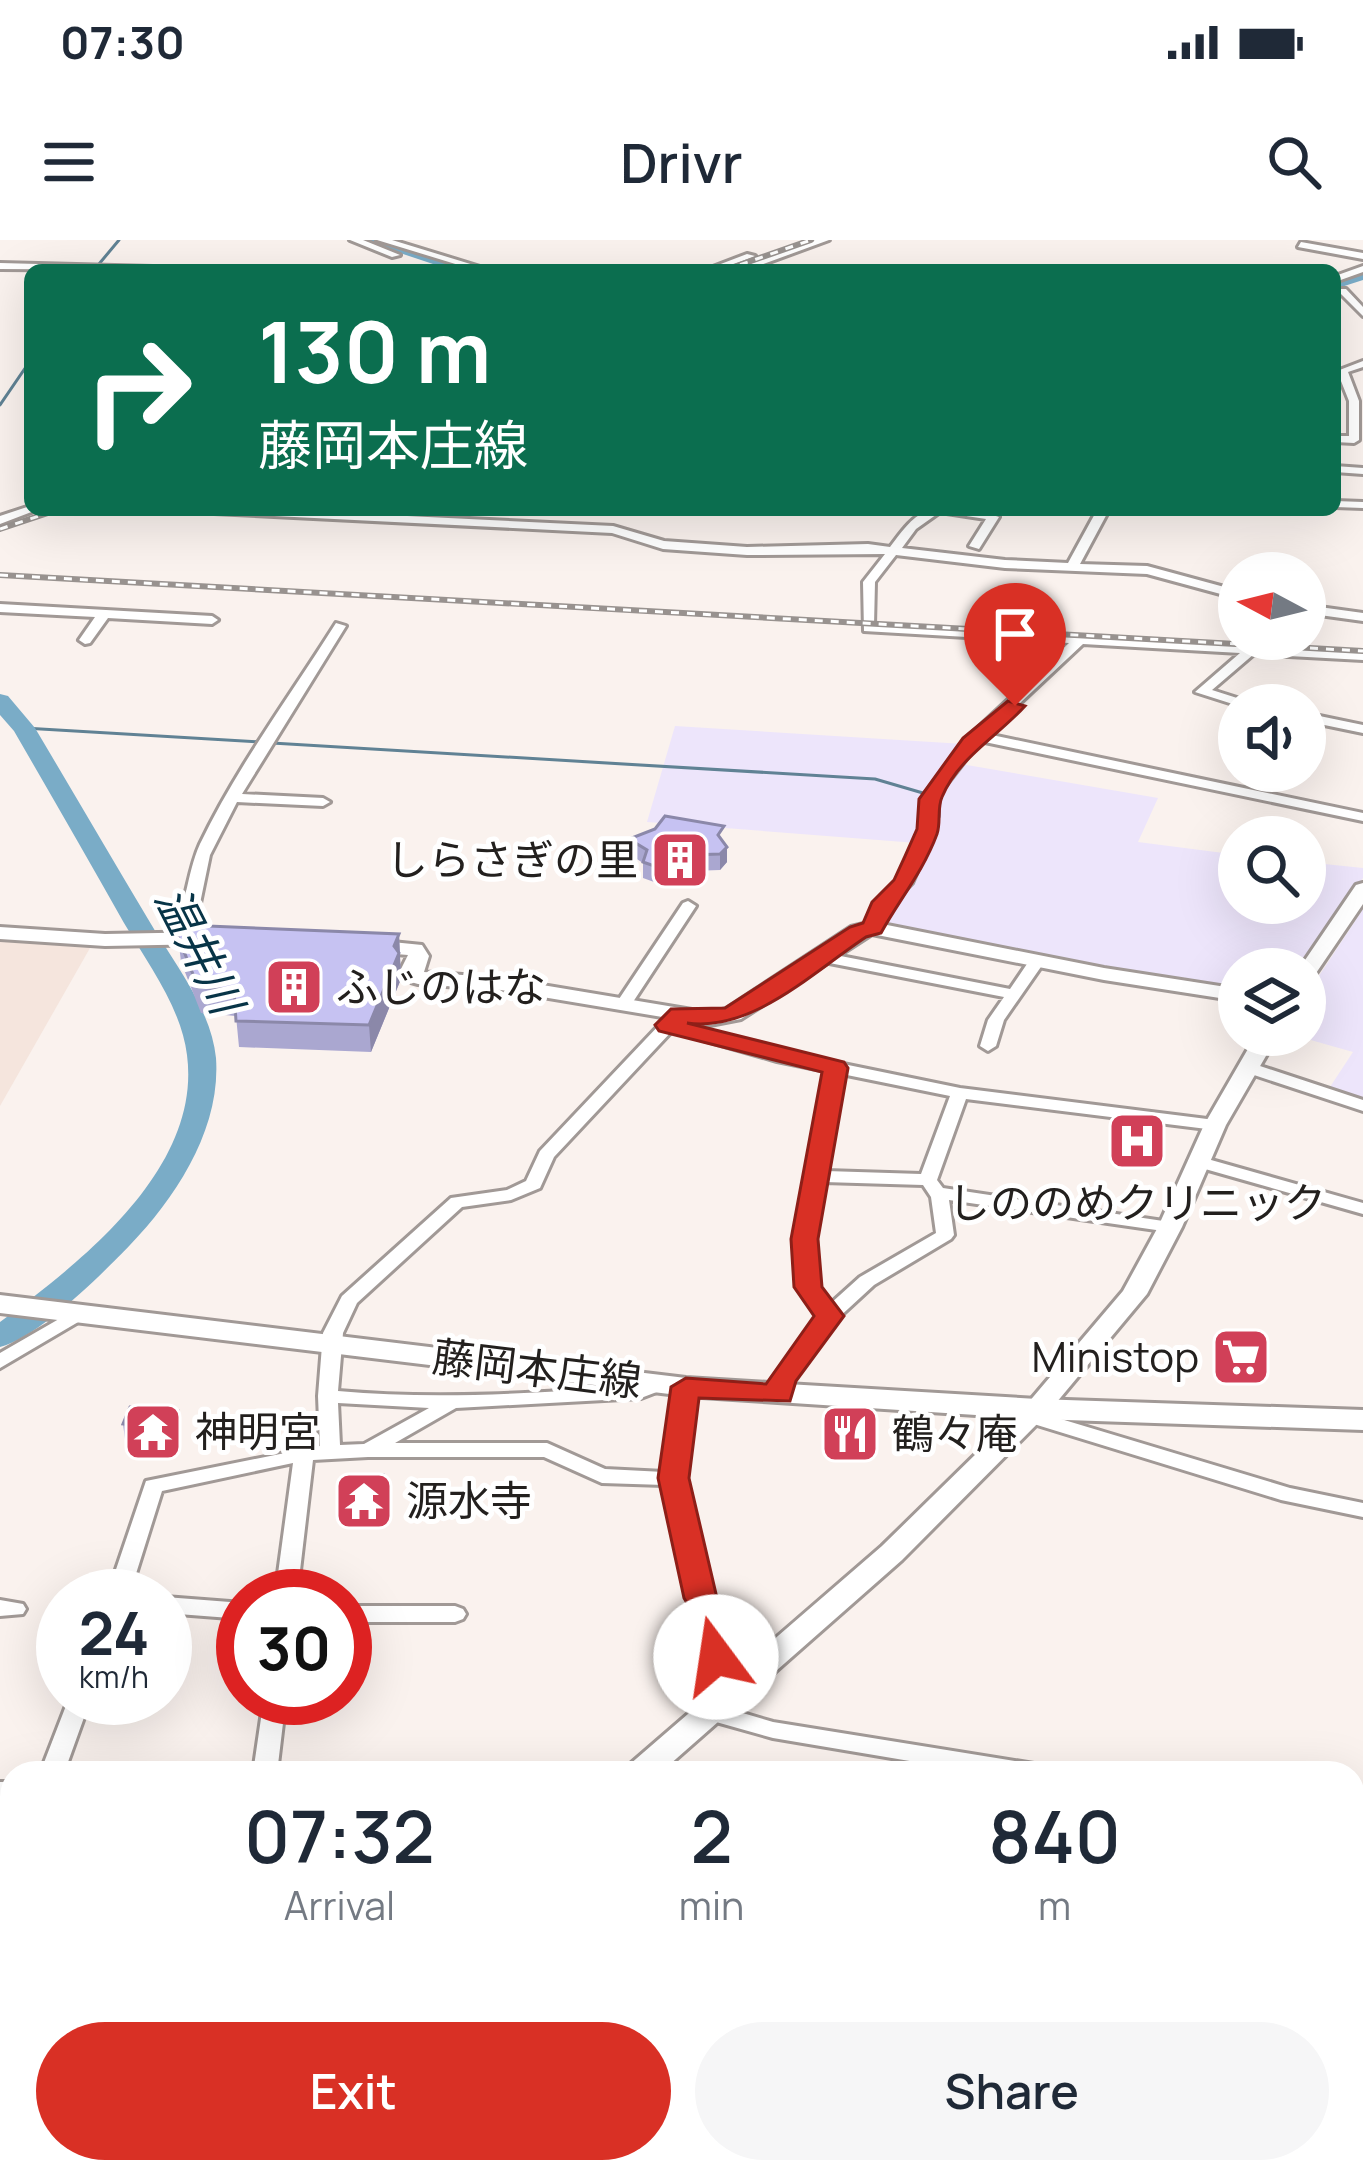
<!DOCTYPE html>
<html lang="en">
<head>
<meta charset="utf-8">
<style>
	body { margin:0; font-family:Manrope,"Noto Sans JP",sans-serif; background:#f6f6f7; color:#1f2937; height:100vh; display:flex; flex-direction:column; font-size:45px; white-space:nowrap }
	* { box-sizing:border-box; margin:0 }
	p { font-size:39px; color:#747a83 }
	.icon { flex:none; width:66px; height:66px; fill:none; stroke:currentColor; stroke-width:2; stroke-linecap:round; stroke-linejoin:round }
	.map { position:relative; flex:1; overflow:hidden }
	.details { position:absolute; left:0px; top:1521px; width:1365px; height:423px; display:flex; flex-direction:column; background:#fff; border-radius:36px 36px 0 0; box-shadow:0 12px 48px #0002 }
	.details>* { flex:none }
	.hud { position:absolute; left:24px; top:24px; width:1317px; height:252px; border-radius:18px; box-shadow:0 12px 48px #0002; background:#0b6e4f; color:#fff; overflow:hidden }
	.needle { width:78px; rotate:277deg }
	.tools { position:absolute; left:1218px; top:312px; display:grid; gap:24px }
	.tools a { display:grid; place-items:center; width:108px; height:108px; border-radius:50%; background:#fff; box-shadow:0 12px 48px #0002; font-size:60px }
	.speed { position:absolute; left:36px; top:1329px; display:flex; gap:24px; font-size:60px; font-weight:700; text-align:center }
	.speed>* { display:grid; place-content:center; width:156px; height:156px; border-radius:50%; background:#fff; box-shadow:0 12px 48px #0002; line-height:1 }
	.speed small { font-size:30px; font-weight:400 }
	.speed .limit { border:18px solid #d22; background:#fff; color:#111 }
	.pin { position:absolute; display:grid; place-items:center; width:102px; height:102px; color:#fff; margin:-123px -51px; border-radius:50% 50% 50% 0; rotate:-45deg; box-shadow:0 0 12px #0007 }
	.pin .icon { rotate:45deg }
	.me { position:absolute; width:132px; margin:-66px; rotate:346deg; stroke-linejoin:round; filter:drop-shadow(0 0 9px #0008) }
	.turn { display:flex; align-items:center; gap:42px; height:252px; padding:0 36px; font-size:54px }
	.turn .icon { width:156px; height:156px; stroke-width:2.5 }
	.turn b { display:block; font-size:84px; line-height:102px }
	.eta { display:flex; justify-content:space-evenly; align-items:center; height:204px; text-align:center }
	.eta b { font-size:72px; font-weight:600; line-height:84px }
	.action { display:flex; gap:24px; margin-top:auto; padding:24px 36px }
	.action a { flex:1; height:138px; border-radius:72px; background:#d93025; color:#fff; font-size:48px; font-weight:600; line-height:138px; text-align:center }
	.action a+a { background:#f6f6f7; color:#1f2937 }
	.status { display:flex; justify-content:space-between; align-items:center; height:84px; padding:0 60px; background:#fff; direction:ltr }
	.status svg { height:33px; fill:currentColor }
	header { display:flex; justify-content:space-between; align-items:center; height:156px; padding:0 36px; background:#fff; font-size:54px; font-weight:600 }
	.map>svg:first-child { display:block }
</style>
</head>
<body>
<div class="status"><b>07:30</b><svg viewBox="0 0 49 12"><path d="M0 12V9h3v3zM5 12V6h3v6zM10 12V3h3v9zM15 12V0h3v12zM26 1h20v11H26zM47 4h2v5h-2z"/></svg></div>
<header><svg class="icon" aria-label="menu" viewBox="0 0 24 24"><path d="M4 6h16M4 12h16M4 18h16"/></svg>Drivr<svg class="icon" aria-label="search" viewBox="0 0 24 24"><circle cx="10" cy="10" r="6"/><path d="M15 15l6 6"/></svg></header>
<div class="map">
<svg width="1363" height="1942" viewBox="0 0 1363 1942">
	<rect width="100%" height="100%" fill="#faf2ee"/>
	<!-- industrial -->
	<path fill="#ede5fb" d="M675,486L964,504L925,556L917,603L647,582Z
		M961,524L1158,558L1138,602L1239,615V663H1305V622L1363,628V638L1300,729H1239V750L1107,730L895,688L887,680L886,669L934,561Z
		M1363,669V863L1328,850L1353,812L1293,795H1305V757Z"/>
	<!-- built -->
	<path fill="#f5e5dd" d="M0,698L86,703L90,708L0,866Z"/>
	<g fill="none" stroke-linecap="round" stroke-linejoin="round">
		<!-- stream -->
		<path stroke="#608294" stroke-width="3" d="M94,30L119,0
			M0,165L30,121
			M24,488L261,502
			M272,503L875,539L940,558L939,577"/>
		<!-- river -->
		<path fill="#7aacc7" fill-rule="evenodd" d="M361,0H385L475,30H451Z
			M1363,30V40L1335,49V39Z
			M0,454L8,456L35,488C73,552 110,615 148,679C172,720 211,768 216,818C221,889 176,957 130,1005C101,1035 39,1097 0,1107V1082C80,1023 202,929 187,815C181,767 148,724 124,683C88,619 51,555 14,491L0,475Z"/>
		<!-- street casing -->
		<g stroke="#a19996" stroke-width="6">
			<path id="street" d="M350,0H363L400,15L392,17Z
				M377,0H392L490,30H475Z
				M815,0H829L747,30H733Z
				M1301,2L1363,13V19L1298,7Z
				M747,14L755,16L719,30H705Z
				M0,23L153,27L158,30L0,29Z
				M1363,26V32L1335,42V36Z
				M1340,49H1346L1363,67V76L1340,53Z
				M1363,121V127L1348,132L1359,161V200L1354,203L1335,202V196H1349V161L1337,131Z
				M1335,226L1363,228V234L1335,232Z
				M1335,261L1363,262V268L1335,267Z
				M30,266V270L34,271L0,284V276Z
				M208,270H284L613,286L664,301L747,307L868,304L890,307C900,294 911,277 927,271C943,265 984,271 999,277L979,309L969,306L986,279L940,272L916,289L902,308L1005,320L1068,323L1097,270H1109L1080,324L1147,326L1239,351V359L1147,334L1005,328L896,315L875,342L874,385L1363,412V420L1254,414L1212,450L1259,465L1239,466L1195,452L1240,413L1083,404L987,494L1363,573V581L980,501L936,558L935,589L912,643L887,669L877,691H867L864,688L875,664L897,641L921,589L924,555L966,499L1069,403L864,391L863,342L885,314L747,315L663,309L612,293L214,273Z
				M0,364L212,376L218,380L212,384L108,378L90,403L85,404L79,400L95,377L0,372Z
				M1305,365L1363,373V381L1305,373Z
				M336,383L346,386L242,554L323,558L330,562L323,566L237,562L210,615L198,673L182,703H172L169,700C187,669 186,635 200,604C237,527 290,456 336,383Z
				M1305,473L1363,485V493L1305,481Z
				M688,661L696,666L631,765L623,770L617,768L615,765L683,663Z
				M820,712L1010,749L1031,718L1037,716L1045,721L1004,780L996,806L988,811L980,806L988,780L1004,757L814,720L812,717L814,714Z
				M679,769L687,774L679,783L785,812L960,848L1215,880L1224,885L1215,890L966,859L937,940L943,948L1170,982L1179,987L1170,992L949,960L954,995L951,999L874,1045L836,1080L791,1141L786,1158L779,1160L769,1154L771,1140L819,1076L799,1047L796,999L826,831L777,821L672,791L554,917L540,948L511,960L462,967L357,1063L343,1093L338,1151C438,1160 538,1153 638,1146L660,1138L670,1144L667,1148L641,1158L456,1168L395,1203H547L605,1229L664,1232L676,1147L679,1143H693L696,1147L683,1239L712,1358L730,1389L722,1467L773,1482L1034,1524L1042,1527L1046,1533H981L773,1498L702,1478L699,1472L708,1389L690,1358L664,1245L602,1243L544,1217H368L313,1220L297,1356H275L293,1223L162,1251L129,1356H107L146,1241L320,1206L318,1156L323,1093L342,1056L451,958L507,950L526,941L540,911L662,782L673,771ZM842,834L950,856L921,934L826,931ZM824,942L923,945L931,957L936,993L860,1037L830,1064L817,1047L814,999ZM338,1163L429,1168L364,1204L340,1205Z
				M1248,822L1363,860V871L1242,831L1240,827L1242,823Z
				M1197,916L1363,963V974L1191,925L1188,921L1191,917Z
				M78,1068L85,1070L87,1074L85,1078L0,1128V1113Z
				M1031,1170L1290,1248L1363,1263V1277L1281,1260L1024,1181L1021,1176Z
				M165,1357L243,1363V1379L165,1373Z
				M0,1360L23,1364L26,1369L23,1374L0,1376Z
				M345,1366H455L463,1369L466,1374L463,1379L455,1382H345Z
				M69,1458H91L64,1533H40Z
				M264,1458H286L277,1533H253Z
				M0,1542H12V1560H0Z
				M1353,1575H1363V1593H1353Z
				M12,1838V1860L0,1861V1839Z
				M782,1932H808L806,1942H780Z
				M1248,1932H1289L1282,1942H1241Z"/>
		</g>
		<!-- secondary casing -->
		<g stroke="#a19996" stroke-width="6">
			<path id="secondary" d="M1363,643V664L1312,739L1305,741V729H1299L1356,645Z
				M872,682L1104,728L1239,749V761L1104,740L872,694L741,779L710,785L501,750L418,744L411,742L400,731L408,715L372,712L362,706L372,700L422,705L429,716L424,732L501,738L710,773L726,769L851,687Z
				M0,687L105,694L211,692L221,698L211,704L105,706L0,699Z
				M1256,795H1278L1226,885L1182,987L1147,1054L1046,1175L902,1320L660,1533H625L629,1525L882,1306L1028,1163L1123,1051L1158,987L1204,885Z
				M398,1932H434L432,1942H396Z"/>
		</g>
		<!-- primary casing -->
		<g stroke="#a19996" stroke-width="6">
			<path id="primary" d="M0,1055L686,1138L1037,1159L1363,1170V1190L1037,1179L686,1156L0,1073Z"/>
		</g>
		<!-- street -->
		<use href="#street" fill="#fff" fill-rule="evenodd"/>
		<!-- secondary -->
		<use href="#secondary" fill="#fff" fill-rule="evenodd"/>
		<!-- primary -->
		<use href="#primary" fill="#fff" fill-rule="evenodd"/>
		<!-- rail casing -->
		<g stroke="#98928f" stroke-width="6">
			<path id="rail" d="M725,30L811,0
				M0,289L57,270
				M0,335L1363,411"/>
		</g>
		<!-- rail -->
		<use href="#rail" stroke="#fff" stroke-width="3" stroke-dasharray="8" stroke-linecap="butt"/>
	</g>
	<!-- wall -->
	<path fill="#aaa7d0" d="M629,599L723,602L727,607V622L720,630L691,631L685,641L668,647L643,638V623L629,614Z
		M399,694L401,739L371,812L239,807L236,776L201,773L181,722L178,696Z
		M123,1184L180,1185L173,1202L125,1199Z
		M383,1235L385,1250L383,1271L344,1272L343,1258Z
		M1321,1932H1353L1363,1942H1319Z"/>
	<!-- shaded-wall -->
	<path fill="#8b88a9" d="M727,607V622L720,630V614Z
		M691,615V631L685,641L668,647V631Z
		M399,694L401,739L371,812L369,785Z
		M178,1171L180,1185L173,1202L171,1188Z"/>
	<!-- building -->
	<path fill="#c6c2f2" stroke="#8b88a9" stroke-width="3" d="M665,576L724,586L718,595L727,607L720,614L691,615L685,625L668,631L643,622L647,610L629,599L655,589Z
		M184,685L399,694L394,706L399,713L369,785L236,781L234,750L198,747L178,696Z
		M130,1167L178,1171L171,1188L123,1184Z
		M383,1235L381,1257L343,1258L345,1236Z
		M1363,1898V1942H1346L1338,1932H1353V1902Z"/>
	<!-- route -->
	<path fill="#d93025" stroke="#8d1f18" stroke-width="3" d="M1008,461L1025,466C998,496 958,518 942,557C937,568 941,583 937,594C923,632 899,660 881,693L866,697C813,732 753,792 687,783L844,822L848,828L818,999L822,1047L844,1076L796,1141L790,1161L699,1158L689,1238L717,1358L735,1389L728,1426H704L699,1417L702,1389L684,1358L658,1238L671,1147L686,1138L766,1144L814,1076L794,1047L791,999L822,832L659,791L655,785L671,769L725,768L850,687L863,683L872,662L894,640L905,616L917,589L919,559L963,498Z"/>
	<!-- icons -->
	<defs>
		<g id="building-square" transform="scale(3)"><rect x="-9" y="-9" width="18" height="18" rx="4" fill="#d14058" stroke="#fff"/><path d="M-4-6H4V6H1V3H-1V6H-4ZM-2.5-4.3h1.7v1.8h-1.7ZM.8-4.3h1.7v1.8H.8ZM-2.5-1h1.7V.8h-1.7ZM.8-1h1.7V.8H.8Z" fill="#fff"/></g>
		<g id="hospital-square" transform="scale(3)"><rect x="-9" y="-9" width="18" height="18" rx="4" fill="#d14058" stroke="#fff"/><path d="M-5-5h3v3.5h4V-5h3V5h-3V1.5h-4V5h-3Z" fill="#fff"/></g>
		<g id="supermarket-square" transform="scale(3)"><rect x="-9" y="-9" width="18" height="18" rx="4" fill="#d14058" stroke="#fff"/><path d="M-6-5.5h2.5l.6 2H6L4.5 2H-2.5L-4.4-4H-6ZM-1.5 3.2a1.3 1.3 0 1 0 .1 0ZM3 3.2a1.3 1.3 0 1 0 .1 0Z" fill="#fff"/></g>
		<g id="temple-square" transform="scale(3)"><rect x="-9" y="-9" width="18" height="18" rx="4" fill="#d14058" stroke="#fff"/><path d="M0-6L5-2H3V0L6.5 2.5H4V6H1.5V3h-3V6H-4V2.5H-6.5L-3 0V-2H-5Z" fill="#fff"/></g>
		<g id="restaurant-square" transform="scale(3)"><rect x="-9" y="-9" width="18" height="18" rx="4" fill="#d14058" stroke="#fff"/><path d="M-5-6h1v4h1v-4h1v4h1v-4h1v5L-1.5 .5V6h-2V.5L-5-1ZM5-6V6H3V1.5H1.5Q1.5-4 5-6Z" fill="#fff"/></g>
	</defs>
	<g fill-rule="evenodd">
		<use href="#building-square" x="680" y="620"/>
		<use href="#building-square" x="294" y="747"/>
		<use href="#hospital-square" x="1137" y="901"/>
		<use href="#supermarket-square" x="1241" y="1117"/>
		<use href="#temple-square" x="153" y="1192"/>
		<use href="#restaurant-square" x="850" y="1194"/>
		<use href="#temple-square" x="364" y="1261"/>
	</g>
	<g text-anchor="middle" stroke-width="10" stroke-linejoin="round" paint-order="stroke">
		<!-- poi labels -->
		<g font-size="42" fill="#23201e" stroke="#fff" text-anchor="start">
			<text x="638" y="635" text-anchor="end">しらさぎの里</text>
			<text x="336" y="762">ふじのはな</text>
			<text x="1137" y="978" text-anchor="middle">しののめクリニック</text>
			<text x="1199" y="1132" text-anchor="end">Ministop</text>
			<text x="195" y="1207">神明宮</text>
			<text x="892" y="1209">鶴々庵</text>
			<text x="406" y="1276">源水寺</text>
		</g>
		<!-- street labels -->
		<g font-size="42" fill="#23201e" stroke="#fff">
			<text transform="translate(537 1129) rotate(7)" y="15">藤岡本庄線</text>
		</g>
		<!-- water labels -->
		<g font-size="45" font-style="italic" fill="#073447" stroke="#fff">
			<text transform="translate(199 710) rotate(63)" y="16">温井川</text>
		</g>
	</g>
</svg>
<div class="tools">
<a><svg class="needle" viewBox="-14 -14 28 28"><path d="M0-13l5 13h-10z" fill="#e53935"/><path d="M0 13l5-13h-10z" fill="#747a83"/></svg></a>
<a><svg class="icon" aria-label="sound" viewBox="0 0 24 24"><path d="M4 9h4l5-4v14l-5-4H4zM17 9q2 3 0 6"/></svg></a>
<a><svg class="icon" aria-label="search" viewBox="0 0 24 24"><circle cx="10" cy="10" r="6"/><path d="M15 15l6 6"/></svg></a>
<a><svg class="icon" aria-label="layers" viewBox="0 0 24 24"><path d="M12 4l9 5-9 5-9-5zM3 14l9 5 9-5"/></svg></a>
</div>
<div class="speed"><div>24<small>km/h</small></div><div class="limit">30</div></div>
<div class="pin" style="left:1015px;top:466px;background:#d93025"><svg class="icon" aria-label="arrive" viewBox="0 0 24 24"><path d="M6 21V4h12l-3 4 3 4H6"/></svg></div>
<svg class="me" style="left:716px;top:1417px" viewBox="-20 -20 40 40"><circle r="19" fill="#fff"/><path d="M0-13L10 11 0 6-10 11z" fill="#d93025"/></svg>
<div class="hud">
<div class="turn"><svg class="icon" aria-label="right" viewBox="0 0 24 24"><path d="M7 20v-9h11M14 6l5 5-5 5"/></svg><div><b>130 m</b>藤岡本庄線</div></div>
</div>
<section class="details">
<div class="eta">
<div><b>07:32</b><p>Arrival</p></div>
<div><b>2</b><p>min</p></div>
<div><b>840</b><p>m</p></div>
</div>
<div class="action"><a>Exit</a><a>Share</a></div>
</section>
</div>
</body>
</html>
